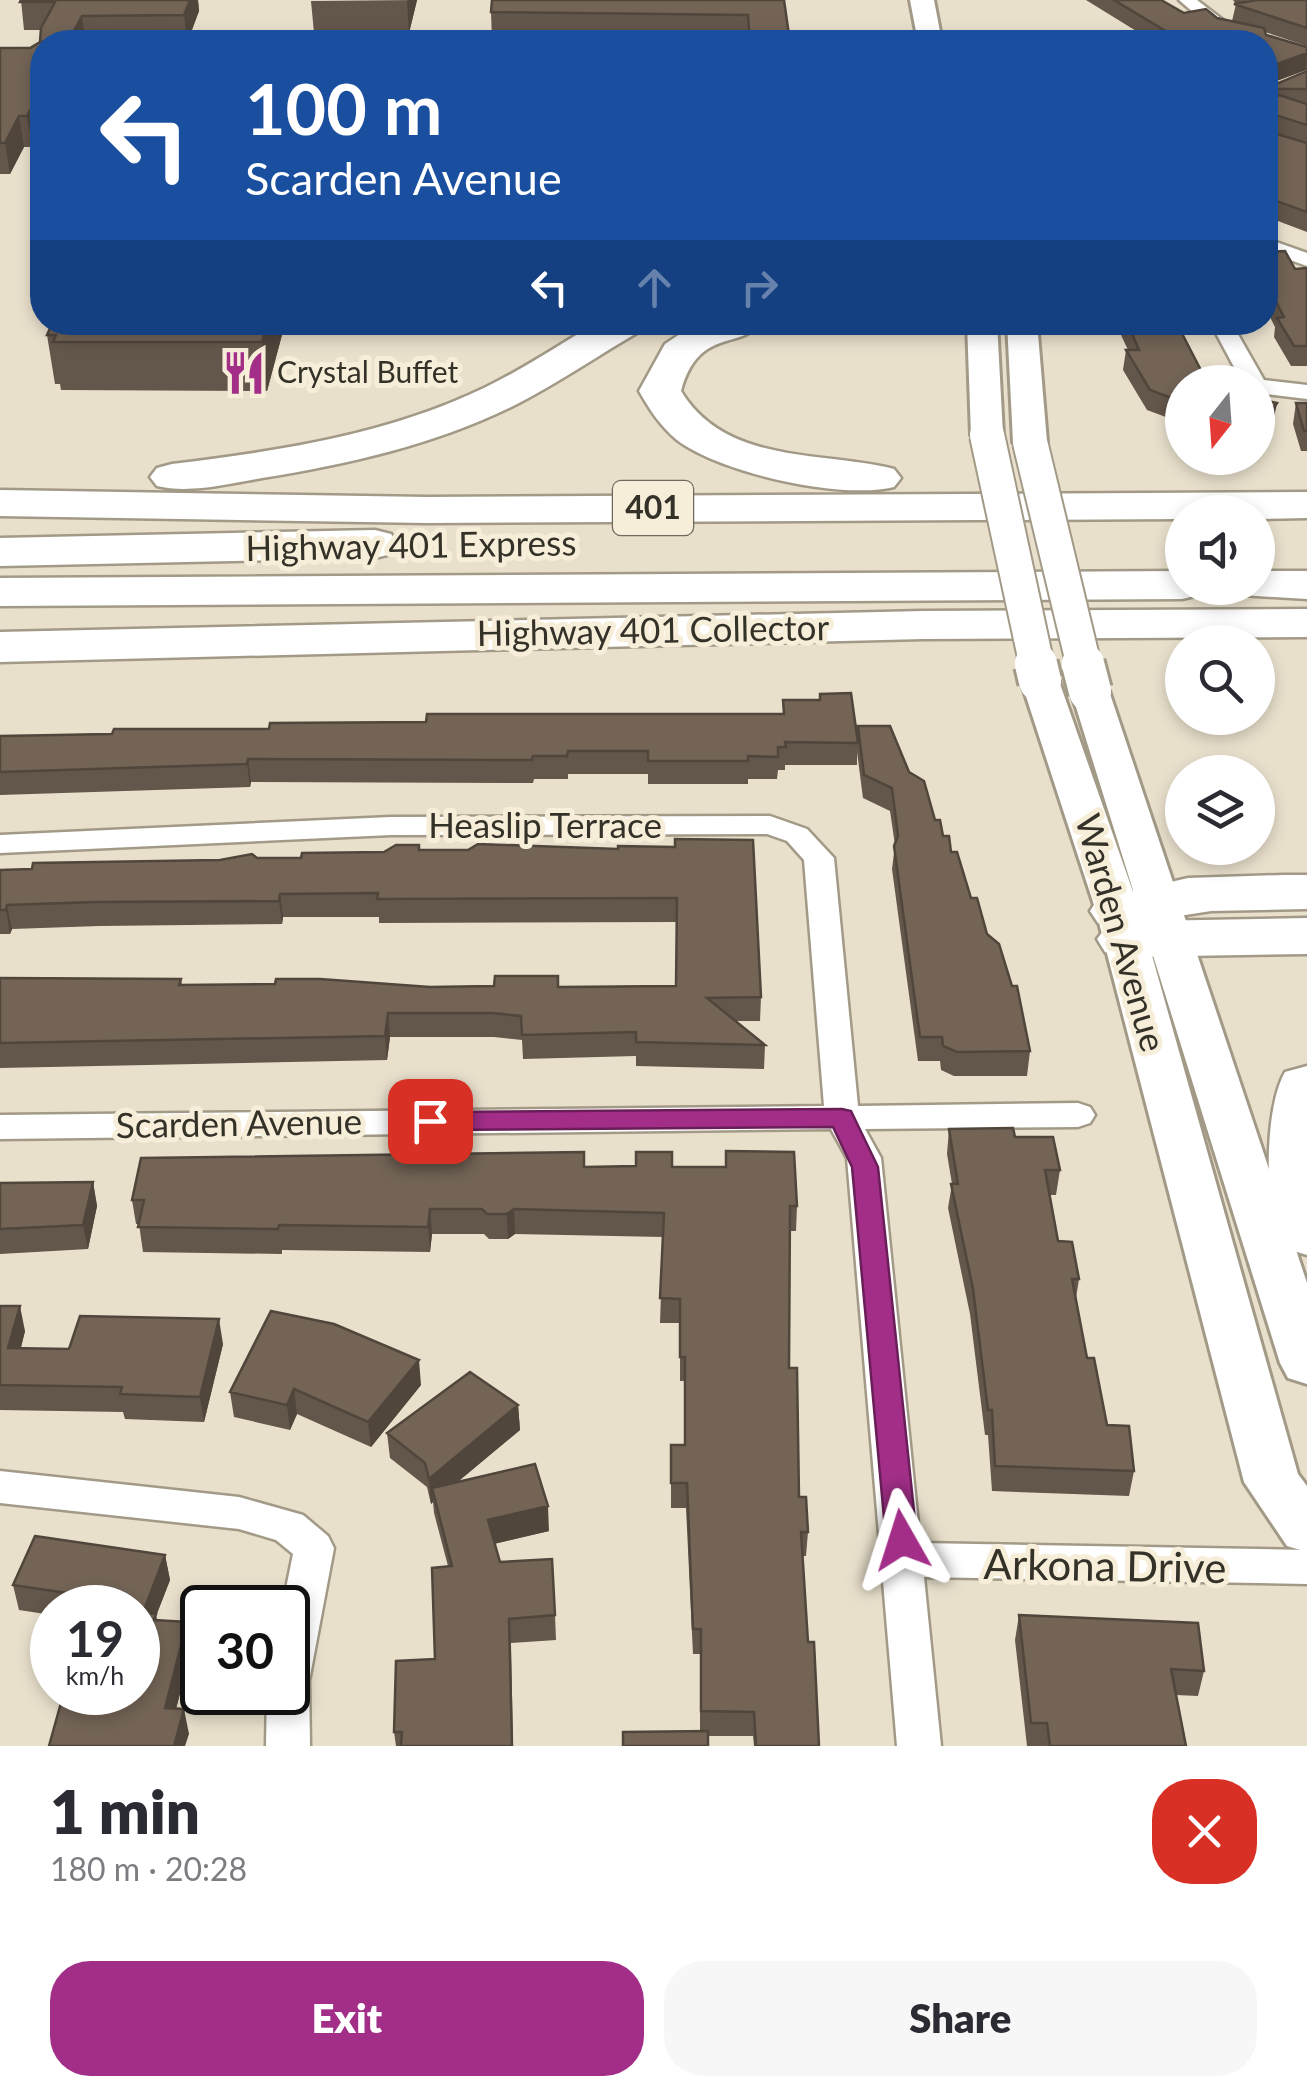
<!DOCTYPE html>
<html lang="en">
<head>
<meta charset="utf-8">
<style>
	body { margin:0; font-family:Lato,sans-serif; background:#f7f7f7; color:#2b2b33; height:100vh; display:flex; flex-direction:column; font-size:38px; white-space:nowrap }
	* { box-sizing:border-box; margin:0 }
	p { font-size:32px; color:#7c7c81 }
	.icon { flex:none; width:55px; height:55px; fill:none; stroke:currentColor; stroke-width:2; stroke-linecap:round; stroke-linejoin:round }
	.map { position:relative; height:1746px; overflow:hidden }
	.details { display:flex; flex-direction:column; background:#fff; flex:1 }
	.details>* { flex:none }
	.hud { position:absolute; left:30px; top:30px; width:1248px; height:305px; border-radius:40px; box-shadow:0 5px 15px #0003; background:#1a4fa0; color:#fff; overflow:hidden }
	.needle { width:65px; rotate:197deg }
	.buttons { position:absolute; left:1165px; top:365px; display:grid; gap:20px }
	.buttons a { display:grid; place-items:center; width:110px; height:110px; border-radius:50%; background:#fff; box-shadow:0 5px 15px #0003; font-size:50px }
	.speed { position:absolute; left:30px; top:1585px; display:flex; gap:20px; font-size:50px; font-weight:700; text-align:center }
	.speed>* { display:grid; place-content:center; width:130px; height:130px; border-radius:50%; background:#fff; box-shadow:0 5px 15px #0003; line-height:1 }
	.speed small { font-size:25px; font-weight:400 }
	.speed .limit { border:5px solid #111; border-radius:15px; background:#fff; color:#111 }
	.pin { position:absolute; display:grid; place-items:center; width:85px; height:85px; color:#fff; margin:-42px; border-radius:20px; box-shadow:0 5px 15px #0006 }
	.me { position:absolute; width:110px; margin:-55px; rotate:354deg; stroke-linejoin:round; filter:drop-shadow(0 0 8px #0008) }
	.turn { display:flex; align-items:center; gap:35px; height:210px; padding:0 50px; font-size:45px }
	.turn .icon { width:130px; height:130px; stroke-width:2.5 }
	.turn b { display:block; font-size:70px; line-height:85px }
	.lanes { display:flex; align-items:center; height:95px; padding:0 50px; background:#0003; justify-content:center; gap:50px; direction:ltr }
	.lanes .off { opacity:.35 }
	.round { display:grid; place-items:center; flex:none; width:105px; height:105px; border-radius:40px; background:#f7f7f7 }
	.head { display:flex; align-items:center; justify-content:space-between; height:170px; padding:0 50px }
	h1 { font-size:60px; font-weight:800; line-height:75px }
	.cta { display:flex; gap:20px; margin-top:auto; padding:20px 50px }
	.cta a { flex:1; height:115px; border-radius:40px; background:#a22e88; color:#fff; font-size:40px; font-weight:800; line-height:115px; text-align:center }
	.cta a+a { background:#f7f7f7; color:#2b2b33 }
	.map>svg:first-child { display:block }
</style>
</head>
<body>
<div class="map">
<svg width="1307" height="1746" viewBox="0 0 1307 1746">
	<rect width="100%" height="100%" fill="#e9e0cc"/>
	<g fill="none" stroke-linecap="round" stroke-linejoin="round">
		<!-- minor casing -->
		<g stroke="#a29a87" stroke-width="5">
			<path id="minor" d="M1179,0H1197L1227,23L1307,50V61L1265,48V42L1215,31Z
				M1265,238L1307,253V266L1265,251Z
				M1210,322H1231L1264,380L1307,385V399L1258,393V382H1242Z
				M770,816L807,829L834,858L858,1106L1078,1103L1090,1107L1095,1115L1090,1123L1078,1127L865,1129L881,1158L920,1543L1307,1550V1584L924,1577L941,1746H897L847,1158L831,1129L0,1139V1115L824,1106L804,860L787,841L767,834L391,835L0,853V835L391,817Z
				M0,1471L239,1497L303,1515L328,1536L334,1548L309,1681L310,1746H266L267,1692H288V1608H282L293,1554L276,1540L239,1529L0,1503Z"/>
		</g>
		<!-- secondary casing -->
		<g stroke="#a29a87" stroke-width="6">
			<path id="secondary" d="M910,0H934L942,42H918Z
				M967,322H997L1003,435L999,442H975L971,435Z
				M1007,322H1037L1047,442L1042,449H1018L1013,442Z
				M1040,670L1054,673L1059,681L1137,903L1071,691L1076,683H1104L1109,691L1307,1283V1384L1288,1378L1280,1363L1142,920L1298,1474L1307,1486V1552L1287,1546L1244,1482L1096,911L1021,681L1026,673Z"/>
		</g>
		<!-- motorway casing -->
		<g stroke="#a29a87" stroke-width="5">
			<path id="motorway" d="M598,322H647L642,330C600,354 560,382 517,404C438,444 349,464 262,478C229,484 189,494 157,486L150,477L157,468L172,464C279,451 386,435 484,388C524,369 560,344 598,322Z
				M698,322H761C741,351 699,326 681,391C726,465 822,451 894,469L901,478L894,487C842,500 720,473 677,440C660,426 650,410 639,391L665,344Z
				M0,490L427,497L1307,492V518L1258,519V512H1182V519L427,523L0,516Z
				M375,530L391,534L398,544L391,554L375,558L0,566V538Z
				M1182,571V588H1204L1199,595L1182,599L0,606V578Z
				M1258,571H1307V599L1241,595L1236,588H1258Z
				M1307,609V637L923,639L0,662V632L923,611Z
				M1283,875H1307V909L1211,911L1147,921L1307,918V954L1125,957L1105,952L1097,939L1107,926L1098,923L1090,911L1098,899L1188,878Z
				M1307,1066V1255L1284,1248C1263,1212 1264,1108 1285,1072Z"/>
		</g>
		<!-- minor -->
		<use href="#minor" fill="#fff" fill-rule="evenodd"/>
		<!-- secondary -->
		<use href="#secondary" fill="#fff" fill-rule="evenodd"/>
		<!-- motorway -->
		<use href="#motorway" fill="#fff" fill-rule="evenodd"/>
		<!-- secondary-bridge-far1 casing -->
		<g stroke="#a29a87" stroke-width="38" stroke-linecap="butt">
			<path id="secondary-bridge-far1" d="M987,435L1037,666
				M1030,442L1084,666"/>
		</g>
		<!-- secondary-bridge casing -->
		<g stroke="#a29a87" stroke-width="48" stroke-linecap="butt">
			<path id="secondary-bridge" d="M1036,664L1040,681
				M1083,664L1090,691"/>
		</g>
		<!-- secondary-bridge-far1 -->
		<use href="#secondary-bridge-far1" stroke="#fff" stroke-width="34"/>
		<!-- secondary-bridge -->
		<use href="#secondary-bridge" stroke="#fff" stroke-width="42"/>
	</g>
	<!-- wall -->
	<path fill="#63564a" d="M21,0H198L199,11L188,41L281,42H42V127L32,147H24L10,174H0V48H30L40,42L41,30H24Z
		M417,0L409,33H314L311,1Z
		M784,0L790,42L492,40L491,12Z
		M1086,0H1161L1184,13L1232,21L1236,4L1233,0H1307V46L1265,32L1266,35L1307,47V70H1306L1266,85L1269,87L1307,71V232L1265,216V42H1154Z
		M1265,252L1295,269L1307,268V366H1291L1274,337L1275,327L1265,307Z
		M1115,322H1176L1182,382V416L1174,420L1147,410L1123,370L1126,350H1128Z
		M48,324H343L283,331L267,391L61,390L60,384H55L47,335L49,331Z
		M1296,403H1307V451H1301L1293,424Z
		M820,694L858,740V726L909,772L935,820L951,852L987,934L1030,1051L1027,1076H954L941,1070L940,1061H918L892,869L895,845L890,811L863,798L857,752V765H785V770H778L777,779H748V784H648V774H568V779H534L533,783L251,782L250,787L0,795V736L269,729L426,722L783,714V700H819Z
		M675,847L761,997L760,1021H737L765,1045L764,1069L636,1066V1056L523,1059L522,1040L494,1037H390L387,1060L0,1068V978L181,979L182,985L430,987L676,986L677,922L379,923V917H283L282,924L99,926L12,929L10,934H0V870L257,858H301L420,850L618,849Z
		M949,1129L1015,1137L1060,1170L1056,1195H1049L1058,1241L1079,1279L1076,1298L1087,1358L1107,1425L1134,1471L1129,1496L992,1491L988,1435H985L970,1314L948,1208L952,1184L947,1154Z
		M584,1167H672L797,1206L796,1231H790L789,1368L799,1497L808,1532L806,1556H803L808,1642L819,1746H754L753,1736H708L700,1731V1654H693L686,1508H671V1445H685L684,1381H680V1323H660L663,1237L515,1234L508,1239H489L484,1234H432L430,1252L282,1250V1254L143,1252L139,1224H136L132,1200Z
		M93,1182L97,1206L88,1249L0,1254V1183Z
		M0,1306L25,1331L21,1348L69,1349L223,1344L204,1422L125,1419L123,1412L0,1410Z
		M421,1385L371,1447L297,1414L290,1430L234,1417L230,1392Z
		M518,1405L520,1430L457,1482L549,1531L494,1544L500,1562L555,1615L556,1640L511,1643L513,1746H396L394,1732L435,1659L448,1566L434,1513L433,1502L431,1504L427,1487L390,1458L387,1433Z
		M165,1555L170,1580L156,1616L157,1620L187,1622L192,1647L176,1709L189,1734L62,1698H56L54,1692H138V1608H52V1615L19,1610L13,1585Z
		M1019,1615L1204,1671L1198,1696L1176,1695L1186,1746H1027L1015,1640Z"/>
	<!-- shaded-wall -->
	<path fill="#50463c" d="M190,0H198L199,11L187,42L184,15Z
		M408,0H417L409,33L407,1Z
		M82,16L86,42H68Z
		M1307,53L1306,70L1265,85L1266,68Z
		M42,88V127L32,147L27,116Z
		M19,116L24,147L10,174L5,143Z
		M267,322H343V324L283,331L267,391L262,342Z
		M1182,396L1181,416L1174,420L1177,400Z
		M1277,403L1273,423L1258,447L1261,426Z
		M248,759L251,782L250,787L247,764Z
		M280,894L283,917L282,924L279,901Z
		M7,905L12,929L10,934L6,910Z
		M388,1013L390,1037L387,1060L385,1036Z
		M93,1182L97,1206L88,1249L83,1225Z
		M430,1209L432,1234L430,1252L428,1227Z
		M514,1209L515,1234L508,1239L507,1214Z
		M20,1306L25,1331L14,1373L8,1348Z
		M219,1319L223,1344L204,1422L200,1397Z
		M419,1360L421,1385L371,1447L368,1422Z
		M294,1389L297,1414L290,1430L287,1405Z
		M518,1405L520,1430L435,1501L432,1488L433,1502L431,1504L429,1479Z
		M548,1506L549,1531L489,1545L488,1520Z
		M165,1555L170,1580L156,1616L161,1638L143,1613Z
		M187,1622L192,1647L170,1732L165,1708Z
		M184,1709L189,1734L185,1746H174Z"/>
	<!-- building -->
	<path fill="#736456" stroke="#50463c" stroke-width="2.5" d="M21,0H190L184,15L82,16L68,42H42V88L27,116H19L5,143H0V48H30L40,42L41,28L55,2H20Z
		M492,0H784L790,42H750L748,15L491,12Z
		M1114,0H1161L1184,13L1206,9L1217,18L1264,28L1266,35L1307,47V53L1266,68L1265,77V42H1184Z
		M1250,0H1307V28L1234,4L1252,1Z
		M188,41H281L280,42H187Z
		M1307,71V89H1265V84L1269,87Z
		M1279,95L1307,104V125L1266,112L1267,131L1307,143V212L1265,197V101Z
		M1285,251L1295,269L1307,268V346H1294L1277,318L1284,317L1265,281V252Z
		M48,322H267L262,342H53L56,335H47L52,324H48Z
		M1127,322H1176L1207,382H1182V396L1177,400L1150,390L1126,350H1139Z
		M1258,399L1277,403L1261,426H1258Z
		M1296,403H1307V431H1304Z
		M851,693L858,743L785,742L786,747H778V757L748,756V761H648V751H568L567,756H533L532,760L248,759L247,764L0,772V736L112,734L114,729H269L270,723L426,722L427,714H784L783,700H820V694Z
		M858,726H890L909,772L924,781L935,820H940L943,836H949L951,852H957L971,898H977L987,934L999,944L1012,986H1017L1030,1051L957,1052L943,1046L942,1037H920L894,846L898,836L892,788L864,775Z
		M675,839L753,840L761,997L707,998L765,1045L636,1042V1032L522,1035L521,1016L492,1013H388L385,1036L0,1043V978L181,979L179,985L275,984L276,979H320L430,987L494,986L495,976H558V987L676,986L677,898L377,899L378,893L280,894L279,901L95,902L7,905L6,910H0V870L32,869L33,863L220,860L252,854L257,858H301L302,853L384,852L396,845H419V850H468L478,844L618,849V846L675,847Z
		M1013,1128L1015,1137H1053L1060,1170H1045L1058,1241L1072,1242L1079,1279H1072L1087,1358H1094L1107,1425L1129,1426L1134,1471L995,1466L992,1410H988L973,1289L951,1184H958L949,1129Z
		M726,1151L794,1152L797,1206H790L789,1368H797L799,1497H806L808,1532H801L808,1642H814L819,1746H756L754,1712L701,1711V1629H693L687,1483H671V1445H685V1357H680V1299L660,1298L664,1213L514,1209L507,1214H487L482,1209H430L428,1227L279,1225L278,1229L138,1227L144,1200H132L141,1158L584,1152V1167L636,1166V1152H672V1167H726Z
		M93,1182L83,1225L0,1229V1183Z
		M0,1306H20L8,1348L69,1349L80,1316L219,1319L200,1397L120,1394L122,1387L0,1385Z
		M271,1311L334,1324L419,1360L368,1422L294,1389L287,1405L230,1392Z
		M470,1372L518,1405L429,1479L425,1463L387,1433Z
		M535,1464L548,1506L488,1520L500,1562L552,1559L555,1615L509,1619L512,1746H401L402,1732H394L396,1661L435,1659L432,1568L452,1566L432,1488Z
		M35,1536L165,1555L143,1613L156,1614L154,1620L187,1622L165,1708L184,1709L174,1746H49L64,1692H138V1608H69L74,1594L13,1585Z
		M1019,1615L1198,1623L1204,1671L1171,1669L1186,1746H1050L1047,1723H1031Z
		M708,1731V1746H623V1732Z"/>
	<!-- route -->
	<path fill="#a22e88" stroke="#691e58" stroke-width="2.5" d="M842,1109L851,1111L878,1167L917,1540L913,1549L902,1553L891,1549L886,1540L852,1167L833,1127L430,1130L417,1121L430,1112Z"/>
	<!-- icons -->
	<defs>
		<g id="restaurant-bare" transform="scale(3.45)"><path d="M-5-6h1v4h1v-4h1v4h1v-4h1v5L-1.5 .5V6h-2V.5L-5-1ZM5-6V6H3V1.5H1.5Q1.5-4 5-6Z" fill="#a22e88" stroke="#f6eed9" stroke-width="2.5" paint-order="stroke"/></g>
	</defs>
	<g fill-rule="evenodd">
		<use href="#restaurant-bare" x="244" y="373"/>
	</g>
	<g text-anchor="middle" stroke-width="10" stroke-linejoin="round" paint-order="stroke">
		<!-- far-poi labels -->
		<g font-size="30" fill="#343129" stroke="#f6eed9" text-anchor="start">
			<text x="277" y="383">Crystal Buffet</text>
		</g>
		<!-- shield labels -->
		<rect fill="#f6eed9" stroke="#6e6a5e" stroke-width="2.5" x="613" y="481" width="80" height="54" rx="8"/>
		<g font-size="32" font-weight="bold" fill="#343129">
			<text x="653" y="519">401</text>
		</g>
		<!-- street labels -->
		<g font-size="35" fill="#343129" stroke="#f6eed9">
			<text transform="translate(411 546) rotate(-1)" y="12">Highway 401 Express</text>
			<text transform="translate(653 631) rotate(-1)" y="12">Highway 401 Collector</text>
			<text x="545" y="838">Heaslip Terrace</text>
			<text transform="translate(1120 933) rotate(74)" y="12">Warden Avenue</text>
			<text transform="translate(239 1124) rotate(-1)" y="12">Scarden Avenue</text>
		</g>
		<!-- near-street labels -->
		<g font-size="42" fill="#343129" stroke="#f6eed9">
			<text transform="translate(1105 1566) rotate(1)" y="15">Arkona Drive</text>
		</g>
	</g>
</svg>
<div class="buttons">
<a><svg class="needle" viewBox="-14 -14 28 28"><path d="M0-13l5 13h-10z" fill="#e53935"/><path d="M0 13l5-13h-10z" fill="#7c7c81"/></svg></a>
<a><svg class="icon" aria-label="sound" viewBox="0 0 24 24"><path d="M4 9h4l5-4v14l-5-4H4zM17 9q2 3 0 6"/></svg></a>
<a><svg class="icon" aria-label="search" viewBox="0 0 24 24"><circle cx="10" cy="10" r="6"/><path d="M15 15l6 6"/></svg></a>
<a><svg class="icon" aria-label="layers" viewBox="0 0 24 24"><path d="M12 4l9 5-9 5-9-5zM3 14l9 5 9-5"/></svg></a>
</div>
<div class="speed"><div>19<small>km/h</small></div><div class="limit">30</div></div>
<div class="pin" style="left:430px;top:1121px;background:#d93025"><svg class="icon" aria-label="arrive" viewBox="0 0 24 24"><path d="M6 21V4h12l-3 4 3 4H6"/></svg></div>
<svg class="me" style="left:902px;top:1540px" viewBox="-20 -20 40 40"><path d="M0-17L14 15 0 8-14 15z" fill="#a22e88" stroke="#fff" stroke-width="4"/></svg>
<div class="hud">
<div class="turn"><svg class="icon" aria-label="left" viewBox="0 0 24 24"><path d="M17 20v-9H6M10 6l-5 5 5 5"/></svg><div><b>100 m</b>Scarden Avenue</div></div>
<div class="lanes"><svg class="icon" aria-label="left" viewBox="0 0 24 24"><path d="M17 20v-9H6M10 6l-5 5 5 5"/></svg><svg class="icon off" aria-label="ahead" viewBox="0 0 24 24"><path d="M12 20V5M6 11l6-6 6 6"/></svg><svg class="icon off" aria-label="right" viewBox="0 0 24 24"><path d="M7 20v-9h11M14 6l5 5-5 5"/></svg></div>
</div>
</div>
<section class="details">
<div class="head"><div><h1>1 min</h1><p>180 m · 20:28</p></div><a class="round" style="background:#d93025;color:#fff"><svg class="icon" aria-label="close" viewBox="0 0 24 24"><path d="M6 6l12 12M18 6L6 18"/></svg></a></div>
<div class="cta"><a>Exit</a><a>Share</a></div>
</section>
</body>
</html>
